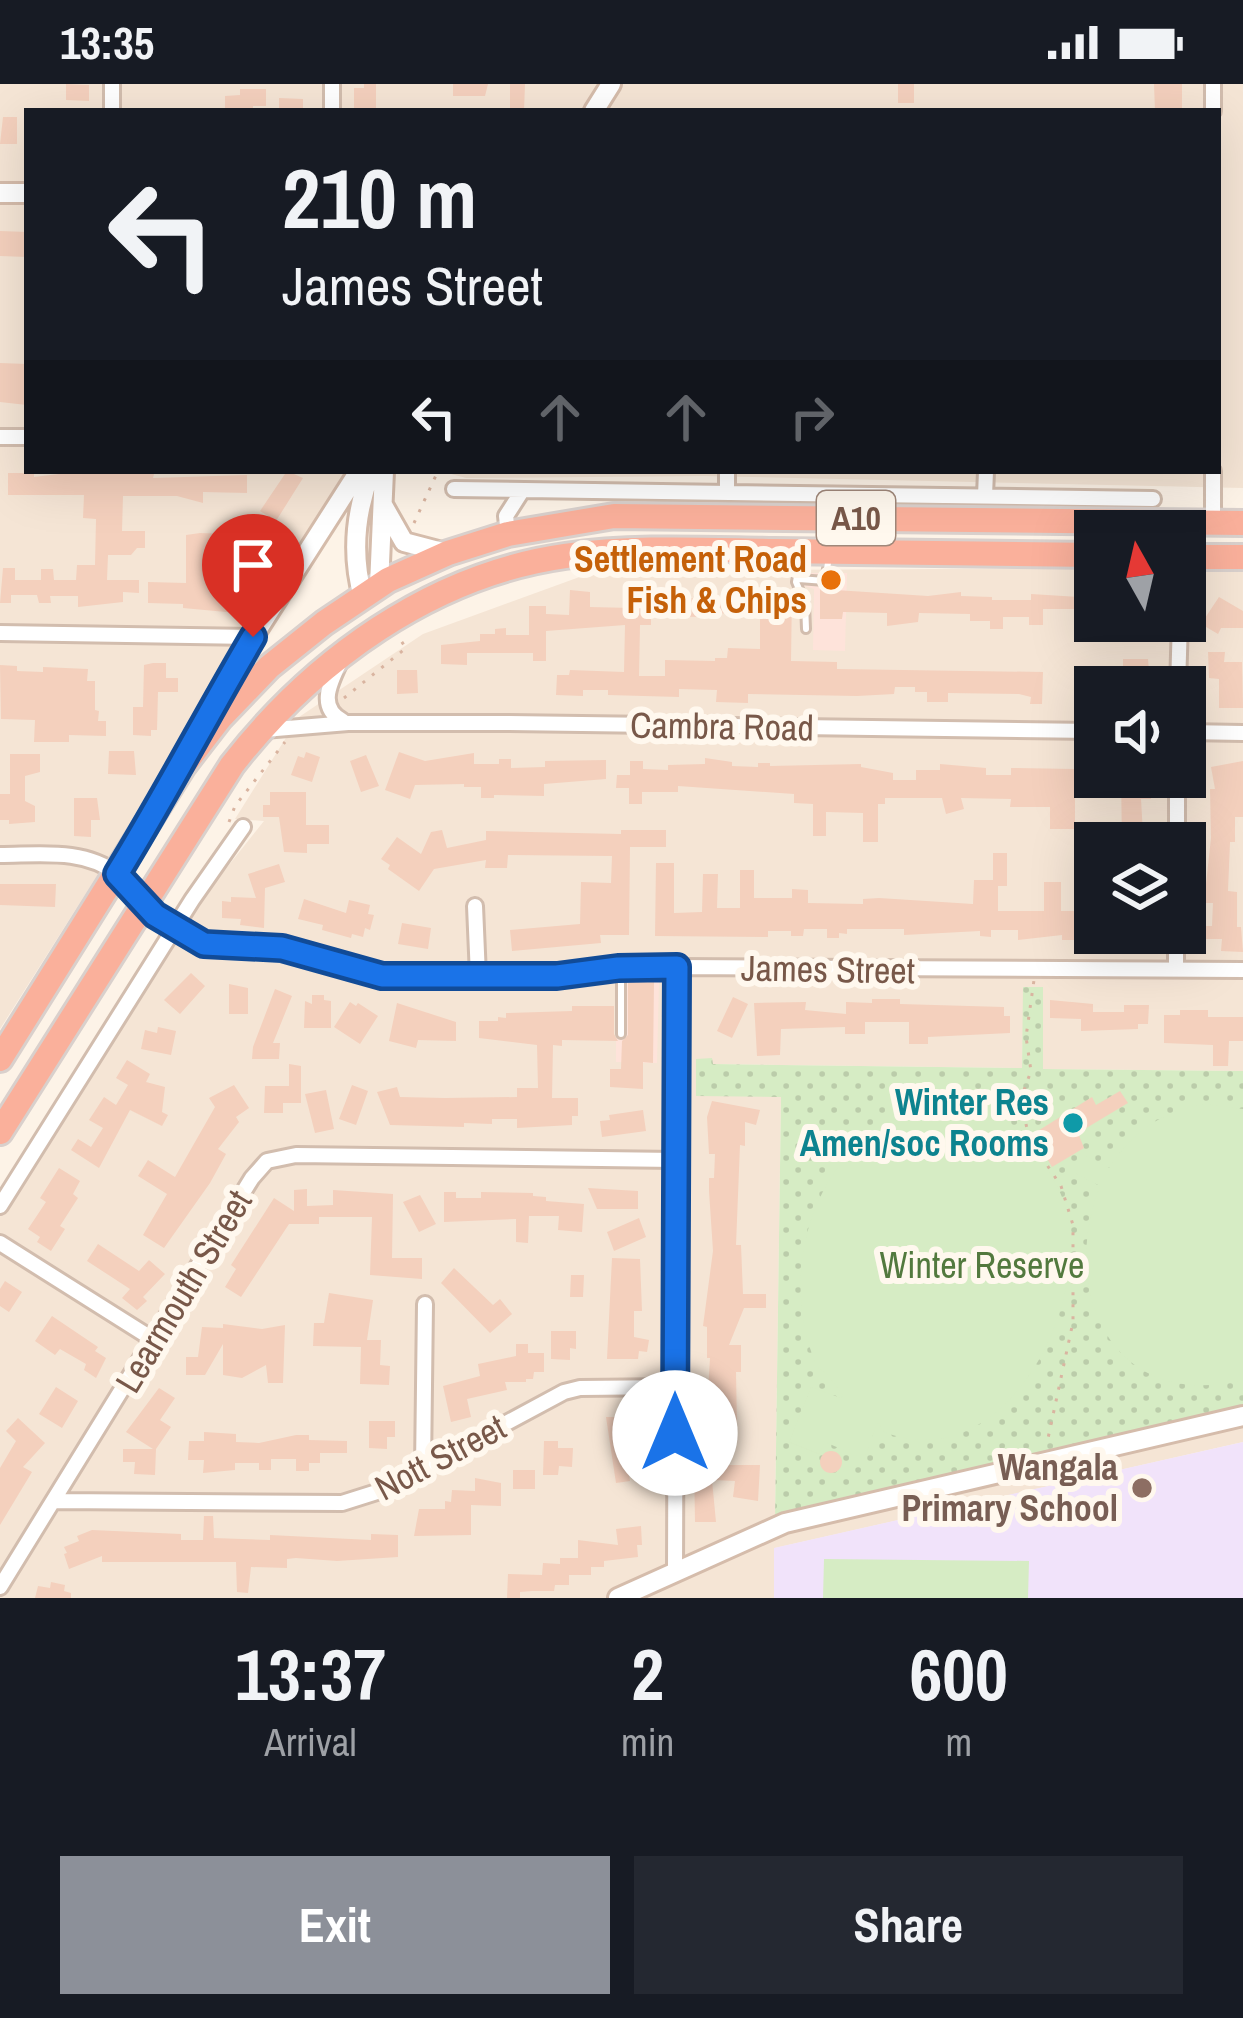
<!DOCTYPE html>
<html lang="en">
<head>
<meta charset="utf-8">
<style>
	body { margin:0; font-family:"Archivo Narrow",sans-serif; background:#242831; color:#f1f3f6; height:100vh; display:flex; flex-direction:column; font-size:45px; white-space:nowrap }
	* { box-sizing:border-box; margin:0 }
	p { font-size:39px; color:#9ea1a6 }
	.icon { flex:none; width:66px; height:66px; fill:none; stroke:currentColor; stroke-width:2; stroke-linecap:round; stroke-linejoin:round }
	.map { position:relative; height:1514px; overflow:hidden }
	.details { display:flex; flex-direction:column; background:#171b24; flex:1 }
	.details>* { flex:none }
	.guide { position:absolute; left:24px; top:24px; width:1197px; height:366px; border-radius:0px; box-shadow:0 12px 48px #0002; background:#171b24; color:#f1f3f6; overflow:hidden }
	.needle { width:78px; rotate:352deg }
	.tools { position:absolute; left:1074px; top:426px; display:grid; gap:24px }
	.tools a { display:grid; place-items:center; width:132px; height:132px; border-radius:0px; background:#171b24; box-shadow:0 12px 48px #0002; font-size:60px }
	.pin { position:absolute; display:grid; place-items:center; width:102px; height:102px; color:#fff; margin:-123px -51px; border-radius:50% 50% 50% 0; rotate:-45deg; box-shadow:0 0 12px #0007 }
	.pin .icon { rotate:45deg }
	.me { position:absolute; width:132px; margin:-66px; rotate:0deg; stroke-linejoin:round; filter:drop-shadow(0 0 9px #0008) }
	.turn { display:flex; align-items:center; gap:42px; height:252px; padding:0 60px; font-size:54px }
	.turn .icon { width:156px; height:156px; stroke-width:2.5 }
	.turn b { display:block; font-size:84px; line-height:102px }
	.lanes { display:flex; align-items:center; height:114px; padding:0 60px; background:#0003; justify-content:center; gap:60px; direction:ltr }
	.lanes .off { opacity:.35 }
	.eta { display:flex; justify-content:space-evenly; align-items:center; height:204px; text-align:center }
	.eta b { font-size:72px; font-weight:700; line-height:84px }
	.button { display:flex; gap:24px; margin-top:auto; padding:24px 60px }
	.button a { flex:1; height:138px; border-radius:0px; background:#8c9099; color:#fff; font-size:48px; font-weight:700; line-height:138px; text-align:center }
	.button a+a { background:#242831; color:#f1f3f6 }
	.status { display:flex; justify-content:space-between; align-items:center; height:84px; padding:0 60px; background:#171b24; direction:ltr }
	.status svg { height:33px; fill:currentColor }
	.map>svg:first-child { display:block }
</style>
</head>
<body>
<div class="status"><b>13:35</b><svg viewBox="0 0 49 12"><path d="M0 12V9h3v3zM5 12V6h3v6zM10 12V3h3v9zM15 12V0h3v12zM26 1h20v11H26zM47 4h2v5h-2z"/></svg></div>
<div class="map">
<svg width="1243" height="1514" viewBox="0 0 1243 1514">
	<defs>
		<pattern id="grass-dots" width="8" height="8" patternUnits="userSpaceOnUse" patternTransform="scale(3)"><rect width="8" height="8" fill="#d6ecc4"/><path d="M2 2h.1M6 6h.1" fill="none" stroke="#bca" stroke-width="1.8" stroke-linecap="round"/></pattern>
	</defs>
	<rect width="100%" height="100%" fill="#fdf3e7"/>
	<!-- residential -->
	<path fill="#f5e5d5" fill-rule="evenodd" d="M0,0H1243V404L704,392L466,394L440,387H1218V27H27V387H347L250,536L124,749L0,945Z
		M1095,484V537H1185V485L1243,487V987L1042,985L1043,904L1024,903L1022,984L712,980L696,975V1011L781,1012L775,1433L1243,1321V1358L775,1464L774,1514H0V1132L185,836L264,737L235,735L299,633L423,550L596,487ZM1095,603H1185V693H1095ZM1095,759H1185V849H1095Z"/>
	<!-- commercial -->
	<path fill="#fee3da" d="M804,489H847L845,567L813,566L814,505L802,501Z
		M659,898L657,979L616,978V899Z"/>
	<!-- education -->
	<path fill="#f1e3fa" d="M1243,1358V1514H774V1464Z"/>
	<!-- grass -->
	<path fill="url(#grass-dots)" d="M1023,903H1043V985L1243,987V1321L775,1434L781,1013L696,1012V975L712,974L713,980L1022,984Z"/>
	<!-- pitch -->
	<path fill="#d6ecc4" d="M944,1017C984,1018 1014,1035 1036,1069C1048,1087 1061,1104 1066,1126C1091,1225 1003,1395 884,1348L878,1338L864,1375L825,1358L819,1370L789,1358L811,1303L841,1314L843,1311L826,1289L817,1283C771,1177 824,1037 944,1017Z
		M1204,1020L1243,1025V1296C1114,1328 1058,1210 1100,1102L1075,1089L1084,1071L1109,1084C1133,1047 1161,1028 1204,1020Z
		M824,1475L1029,1477L1028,1514H823Z"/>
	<!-- building -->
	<path fill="#f4d0bd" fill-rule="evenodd" d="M66,0L89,1V17L66,16Z
		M364,0H376V27H354V4H364Z
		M453,0H488L485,12H453Z
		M510,0H525L524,27H510Z
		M898,0H914V19H898Z
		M1154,0H1182V27H1155Z
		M240,5H266V22H253V27H225V12L240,11Z
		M279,14L303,15V27H279Z
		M3,33H17V60H0Z
		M0,147L27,148V173L0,172Z
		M0,279L27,280V321L0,318Z
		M84,387H126L154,390L153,394L247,391V409L203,408V419L177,412H123L122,447H145V464H137L131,471H108L107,496H139V509L123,508V518L78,523V512H50L51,519H39L37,511H11V519H0L3,484H15V496H41V485H53L54,496H76L77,481H95L96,435L83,434L84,411H8V389H34V393Z
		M287,387L303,394L276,437L260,427Z
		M200,449L281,452V465L274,478H256L254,505L249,504L243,520H238L237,529L183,524V520L148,519V498L186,499V451Z
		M633,503L652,504V511L683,514L723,515V512L744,510V506L792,508L791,577L837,578V585L1043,588L1042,620H1030L1031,613L1019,610L948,609V618H927V608H915V603H895L894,610L857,612L748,610V619L716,618L717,606L679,605V613L608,611V606H583V612L556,611L557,591H569L570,586L624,588L625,541L546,547V577H533V569H467V581L441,580V561L480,557V550H495V545L506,544V551H529V522H546V530L569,531L570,506L590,508V523L632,524ZM704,529L760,530V565L728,564L727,574H715V577L665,576V592H639L640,541H651V532L703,533Z
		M820,505L928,512L961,508V512L992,513V516H1031V510L1095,514V525H1043V541H1029V533H1003V545H990V537H970V530L919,529L918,538L887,542V529L843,528L842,535H820Z
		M1219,513L1243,527V544H1221L1218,550L1201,540Z
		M1208,568H1225L1224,578H1242L1243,624H1219V595L1209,594Z
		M1123,575H1148L1150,599L1123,603Z
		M153,579H166V594H178V608H158L157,646H151V652L133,651V623H143L144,581Z
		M0,581L17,582V587L43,588V583L88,585L87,597H95V626L99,627L98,637H106V652L69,651V658H34L35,636L1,635Z
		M397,586H417L418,609L397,610Z
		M109,667H134L136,691L108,690Z
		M306,668L320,673L312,698L291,691L298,672L304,674Z
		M399,668L425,677L474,669V680H499V675H511V684L545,683V677L606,676V695L544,700V712L494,711V714H481V703H464V700L415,701L410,715L385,706Z
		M10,670H40V688L25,692V717L35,722V738L9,740V736H0V710H10Z
		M366,671L379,702L361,708L350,677Z
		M705,674L732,678V682L758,683V679H770V682L861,680V683L893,689V696H916V686H940V680L986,684V691H1011V684L1075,685V745H1050V723H1010L1011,715L961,714L964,725L946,730L942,714H885V720H878V758H863V729L826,728V752H813V720L794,719V710L678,702V708H642V720H629V704H616L617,691H630V677H643V685L668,686V681L705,680Z
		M1243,677V733H1235V758H1230L1228,807L1237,808V843H1241L1243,868L1221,867L1222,855H1203V842H1212L1213,819H1204L1211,754L1210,705H1215L1211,683Z
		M1121,693H1151V715H1141L1143,750H1137V759H1122Z
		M270,708H306V741H329V760H307V769L284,768L279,733H263V721H270Z
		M74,714H97L100,736H91V753L74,752Z
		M442,746L447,764L486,756V747L621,750V746H666V763H630L629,851H600L601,859L512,867L510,846L580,840L581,798L611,799L612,772L508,771L507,784H485L486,776L434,785L419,807L388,785L390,781L381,775L397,753L421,770L431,748Z
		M993,769H1007V802H998V827H1044V798H1061V827H1074V856H1062V851L1018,856V846H991V853L980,852V847L904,851V845H847V850L839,849V854H827V845H804L803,852H791V847H768V853L655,852L656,779H674V829L702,828L703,790H718L717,824H740V786H754V814H792V805L808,806V819L863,820V815L879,814L973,820L974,796H993Z
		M279,780L285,798L265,804L264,844L240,841L241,835L222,834V817L231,818V813L256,814L248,790Z
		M0,800H56L55,823L0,821Z
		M304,815L346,829L349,816L370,821L368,830L374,831L370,846L365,844L363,853L352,850L351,854L322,846L323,841L298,835Z
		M402,839L431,844L428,865L398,860Z
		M1122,849H1141L1143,868H1122Z
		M191,889L205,902L180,930L164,916Z
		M628,898H654L653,979L643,978V1005L610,1003V985H621L622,957L628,951Z
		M229,900L248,904V930H229Z
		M275,905L292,912L273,959H280L279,975H252L253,963Z
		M312,911H324V916L331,917V944H304L305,917L312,920Z
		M733,913L748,920L732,954L717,947Z
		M872,915H900V920L1004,923V932H1010V949L928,953V960H909V938H865V950H845V943L781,945L780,971L757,972L754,919L806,918L805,926L846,930V918L872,919Z
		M1050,916L1093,920V928H1124V921H1149L1148,940H1138V945L1081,947V935L1050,934Z
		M350,918L356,922L358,919L378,932L360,960L334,943Z
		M397,919L456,938V957L418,956L416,964L389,957Z
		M572,922H614V950L618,957L562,956V962L553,961L552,1014H578V1032H572V1041L517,1044V1035H492V1040L464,1039V1043L390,1041L377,1008L397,1003L400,1013L445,1014L517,1013V1004H538L537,961L479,954V937H498V933L506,934V929L572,927Z
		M1180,926H1208V933H1243V957H1229L1228,982H1213V961L1164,959V931H1180Z
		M158,943L176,947L171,971L141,965L145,946L157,949Z
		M127,976L150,990L146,998L165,1003L162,1028L168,1031L162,1042L130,1026L99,1084L71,1066L78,1055L91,1063L103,1044L89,1036L104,1013L116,1021L128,1001L116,994Z
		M289,980L301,982V1019H283V1029H264L265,1002H289Z
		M234,1001L249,1024L236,1033L239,1038L218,1065L226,1070L210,1099L164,1164L143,1151L167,1110L138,1092L148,1076L175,1093L215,1023L209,1014Z
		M352,1001L368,1007L356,1041L339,1035Z
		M326,1006L334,1045L315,1049L305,1010Z
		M1120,1007L1128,1019L1078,1049L1084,1064L1052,1083L1033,1050L1092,1013L1096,1021Z
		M712,1017L760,1026L756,1041L745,1038V1062L740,1061L736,1161H741L743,1210H766V1224H744L729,1261H741V1288H736L737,1343H732V1355L712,1354V1341H706L710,1274H707V1243L703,1242L713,1167L709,1107V1094H714L715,1070H709L707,1033Z
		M643,1026L646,1047L602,1053L600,1037L610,1036L609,1031Z
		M59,1084L80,1097L73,1110L78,1114L60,1142L65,1145L51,1167L37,1158L40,1153L28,1145L46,1118L40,1114Z
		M588,1104L638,1107V1125H597Z
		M307,1105V1122L333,1121V1106L393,1110L392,1174H422V1195L370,1191L372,1133H319V1140H289L241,1213L225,1203L236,1185L231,1181L274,1114L294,1127V1106Z
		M444,1108H456V1114H481V1108L533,1109V1112L546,1113V1117L584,1120L582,1148L558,1146L559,1132H529L528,1159L516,1158V1135L444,1138Z
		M420,1111L436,1140L419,1148L403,1118Z
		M639,1134L646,1153L614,1167L607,1148Z
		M98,1160L139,1187L149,1176L165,1190L143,1213L147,1217L137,1226L122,1214L130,1205L87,1177Z
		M612,1174L640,1175L642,1227H634V1253L649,1256L647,1268L639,1267L638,1275H607Z
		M454,1184L493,1221L500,1215L512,1230L490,1249L441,1199Z
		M571,1191H584L583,1213H570Z
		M5,1197L22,1208L9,1228L0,1222V1205Z
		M329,1209L373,1216L367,1256H381L380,1281L390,1282L389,1301L360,1300L361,1263L313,1262L314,1239H324Z
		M52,1232L98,1263L95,1267L106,1274L96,1294L84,1286L86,1280L60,1265L55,1271L35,1257Z
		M223,1240L262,1245L285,1241L283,1299H268L266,1281L242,1294L223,1291V1260L205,1291H186V1273H198L202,1243L223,1244Z
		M551,1247H576V1265L570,1264V1276L551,1275Z
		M516,1260H528V1269H544V1288H534L533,1295H526V1298H505L507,1306L467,1315L471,1333L451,1338L443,1302L480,1292L478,1280L516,1272Z
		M56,1303L78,1317L62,1344L39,1330Z
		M159,1304L175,1314L160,1336L171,1343L156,1365L155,1391L134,1390L135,1378H123V1365H153L126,1348Z
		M606,1333H640L639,1389L629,1390L630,1397L616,1399Z
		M18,1334L45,1359L23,1383L32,1388L0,1441V1384L16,1357L6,1347Z
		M369,1337H395V1353H387V1365L369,1364Z
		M204,1348L236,1350V1358L259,1359L296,1351H309V1356L347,1357V1369H320V1379H309V1387H296V1375H271V1386H259V1379H235V1386L203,1389L204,1376H188L189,1357H204Z
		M544,1357H558V1364H573L572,1383L559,1382L558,1391H543Z
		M698,1363H712V1381H760L758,1417L733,1413L735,1397L712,1396L716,1438H695L694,1376H697Z
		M820 1378a11 11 0 1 1 22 0a11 11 0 1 1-22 0Z
		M513,1386H535V1405H513Z
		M475,1394L501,1399V1422L471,1421V1451L414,1452L419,1425H445V1417L451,1418L452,1406L475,1407Z
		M204,1432H213L214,1454L270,1456V1451L371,1456V1450L398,1451V1473L337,1477L296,1474L287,1475V1484L251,1483L248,1509L237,1508L236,1478H102V1472L69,1485L64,1470L67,1469L64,1463L79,1457L77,1452L92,1446L181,1450V1456H203Z
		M641,1442L642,1461H637L638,1473L604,1477V1483H591V1491H569V1501H555L554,1507H532L520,1508V1514H507L508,1490L542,1491L543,1479L560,1480V1474H578V1456L618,1461L616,1445Z
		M51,1498L65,1501L64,1507L71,1509V1514H35L38,1502L50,1504Z"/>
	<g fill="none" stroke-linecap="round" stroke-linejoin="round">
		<!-- lane casing -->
		<g stroke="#d2bdae" stroke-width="12">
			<path id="lane" d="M795,477L799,495L825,497L829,473
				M797,492L796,498L805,519L806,545
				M621,950V887"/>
		</g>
		<!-- street casing -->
		<g stroke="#d2bdae" stroke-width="20">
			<path id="street" d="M112,27V0
				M332,27V0
				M1213,27V0
				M0,353H27
				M454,405L1153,415
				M727,409V387
				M985,412L986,387
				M1213,439V387
				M508,450L506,432L522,407
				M0,549L253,553
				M339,580C329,601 318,624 343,637
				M1178,603L1180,537
				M264,646L348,639H509L1095,647
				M1185,648L1243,649
				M1177,759V693
				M0,771C39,771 84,764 117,790
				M144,819L155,831L204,860L282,864L382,892H557L618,884L677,883L1243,886
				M475,822L478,892
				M1176,884V849
				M0,1122L192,816L243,743
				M0,1159L154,1256
				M423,1384L425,1220
				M56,1417L342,1419L380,1407L564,1308L580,1304L675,1303
				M675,1487L677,883
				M0,1503L252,1094L267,1077L296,1071L675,1076"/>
		</g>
		<!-- secondary casing -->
		<g stroke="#d5bcab" stroke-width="24">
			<path id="secondary" d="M594,27L611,0
				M0,109H27
				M383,421L404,458L446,469
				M379,502L384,387
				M363,513C351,470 355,429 371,387
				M198,650L253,553L359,387
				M618,1514L785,1439L1243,1332"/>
		</g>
		<!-- highway casing -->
		<g stroke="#d9d0cc" stroke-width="30">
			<path id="highway" d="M1185,473H1243
				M0,975L183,682L220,634L269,583L324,539L388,496L448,469L508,450L614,432L1243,439
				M0,1048L232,681C313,577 431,491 565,472C634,462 705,466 775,467C882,468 988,470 1095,471"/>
		</g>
		<!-- path -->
		<path stroke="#d9b4a0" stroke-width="3" stroke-dasharray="3 9" stroke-linecap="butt" d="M414,439L438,387
			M344,614L406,564L399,554
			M229,738L235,722L285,658
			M1024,1006L1031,987L1026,953L1034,896
			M1026,1040L1029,1054L1061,1102L1073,1141V1238L1047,1359"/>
		<!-- lane -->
		<use href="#lane" stroke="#fff" stroke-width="6"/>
		<!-- street -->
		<use href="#street" stroke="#fff" stroke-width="14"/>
		<!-- secondary -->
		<use href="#secondary" stroke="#fff" stroke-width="18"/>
		<!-- highway -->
		<use href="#highway" stroke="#fab09b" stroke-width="24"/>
	</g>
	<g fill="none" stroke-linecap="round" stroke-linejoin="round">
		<!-- route casing -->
		<g stroke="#114b97" stroke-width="30">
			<path id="route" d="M253,553C207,631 165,712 117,790L155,831L204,860L282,864L382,892H557L618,884L677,883L675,1349"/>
		</g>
		<!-- route -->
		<use href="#route" stroke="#1a73e8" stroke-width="21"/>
	</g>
	<!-- markers -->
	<circle fill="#e8710a" stroke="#fff8ee" stroke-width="4.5" cx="831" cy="496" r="12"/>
	<circle fill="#0f9aa8" stroke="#fff8ee" stroke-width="4.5" cx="1073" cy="1039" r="12"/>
	<circle fill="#8d6e63" stroke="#fff8ee" stroke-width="4.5" cx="1142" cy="1404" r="12"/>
	<g text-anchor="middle" stroke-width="12" stroke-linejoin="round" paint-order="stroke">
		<!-- shield labels -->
		<rect fill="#fff8ee" stroke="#a0887a" stroke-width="3" x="817" y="407" width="78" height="54" rx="9"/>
		<g font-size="33" font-weight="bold" fill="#785849">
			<text x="856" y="446">A10</text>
		</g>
		<!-- food labels -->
		<g font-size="36" font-weight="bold" fill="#c56008" stroke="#fff8ee" text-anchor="end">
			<text x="807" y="488">Settlement Road<tspan x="807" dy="41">Fish &amp; Chips</tspan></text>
		</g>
		<!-- street labels -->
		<g font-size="36" fill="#785849" stroke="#fff8ee">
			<text transform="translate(722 642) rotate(1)" y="13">Cambra Road</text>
			<text transform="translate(828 885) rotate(1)" y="13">James Street</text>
			<text transform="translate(183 1207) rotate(-59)" y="13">Learmouth Street</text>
			<text transform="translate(440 1373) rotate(-28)" y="13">Nott Street</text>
		</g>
		<!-- culture labels -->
		<g font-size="36" font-weight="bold" fill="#0d838f" stroke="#fff8ee" text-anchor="end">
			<text x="1049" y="1031">Winter Res<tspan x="1049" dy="41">Amen/soc Rooms</tspan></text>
		</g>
		<!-- park labels -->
		<g font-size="36" fill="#52793e" stroke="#fff8ee">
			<text x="982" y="1194">Winter Reserve</text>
		</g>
		<!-- education labels -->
		<g font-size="36" font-weight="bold" fill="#785e54" stroke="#fff8ee" text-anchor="end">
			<text x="1118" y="1396">Wangala<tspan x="1118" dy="41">Primary School</tspan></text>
		</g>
	</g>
</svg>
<div class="tools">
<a><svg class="needle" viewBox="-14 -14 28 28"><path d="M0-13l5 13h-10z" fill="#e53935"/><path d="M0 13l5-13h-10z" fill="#9ea1a6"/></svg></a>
<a><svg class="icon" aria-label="sound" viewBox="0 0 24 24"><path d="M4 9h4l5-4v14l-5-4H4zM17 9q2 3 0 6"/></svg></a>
<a><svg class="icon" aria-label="layers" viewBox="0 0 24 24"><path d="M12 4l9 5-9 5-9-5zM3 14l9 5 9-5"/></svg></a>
</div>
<div class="pin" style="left:253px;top:553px;background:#d93025"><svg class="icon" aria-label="arrive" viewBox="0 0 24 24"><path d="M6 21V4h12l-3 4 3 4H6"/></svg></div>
<svg class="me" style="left:675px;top:1349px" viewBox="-20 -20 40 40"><circle r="19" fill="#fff"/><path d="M0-13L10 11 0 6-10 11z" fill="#1a73e8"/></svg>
<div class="guide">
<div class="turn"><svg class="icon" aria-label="left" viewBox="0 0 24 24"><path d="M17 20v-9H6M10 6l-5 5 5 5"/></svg><div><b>210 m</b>James Street</div></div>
<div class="lanes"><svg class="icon" aria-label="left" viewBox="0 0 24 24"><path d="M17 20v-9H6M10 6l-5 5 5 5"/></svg><svg class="icon off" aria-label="ahead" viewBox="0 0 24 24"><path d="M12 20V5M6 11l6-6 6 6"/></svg><svg class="icon off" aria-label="ahead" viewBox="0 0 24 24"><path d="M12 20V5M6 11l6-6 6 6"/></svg><svg class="icon off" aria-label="right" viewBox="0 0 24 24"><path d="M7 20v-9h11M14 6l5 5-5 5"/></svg></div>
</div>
</div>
<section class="details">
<div class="eta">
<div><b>13:37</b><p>Arrival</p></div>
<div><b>2</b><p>min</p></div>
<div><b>600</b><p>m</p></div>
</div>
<div class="button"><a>Exit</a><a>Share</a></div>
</section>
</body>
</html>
